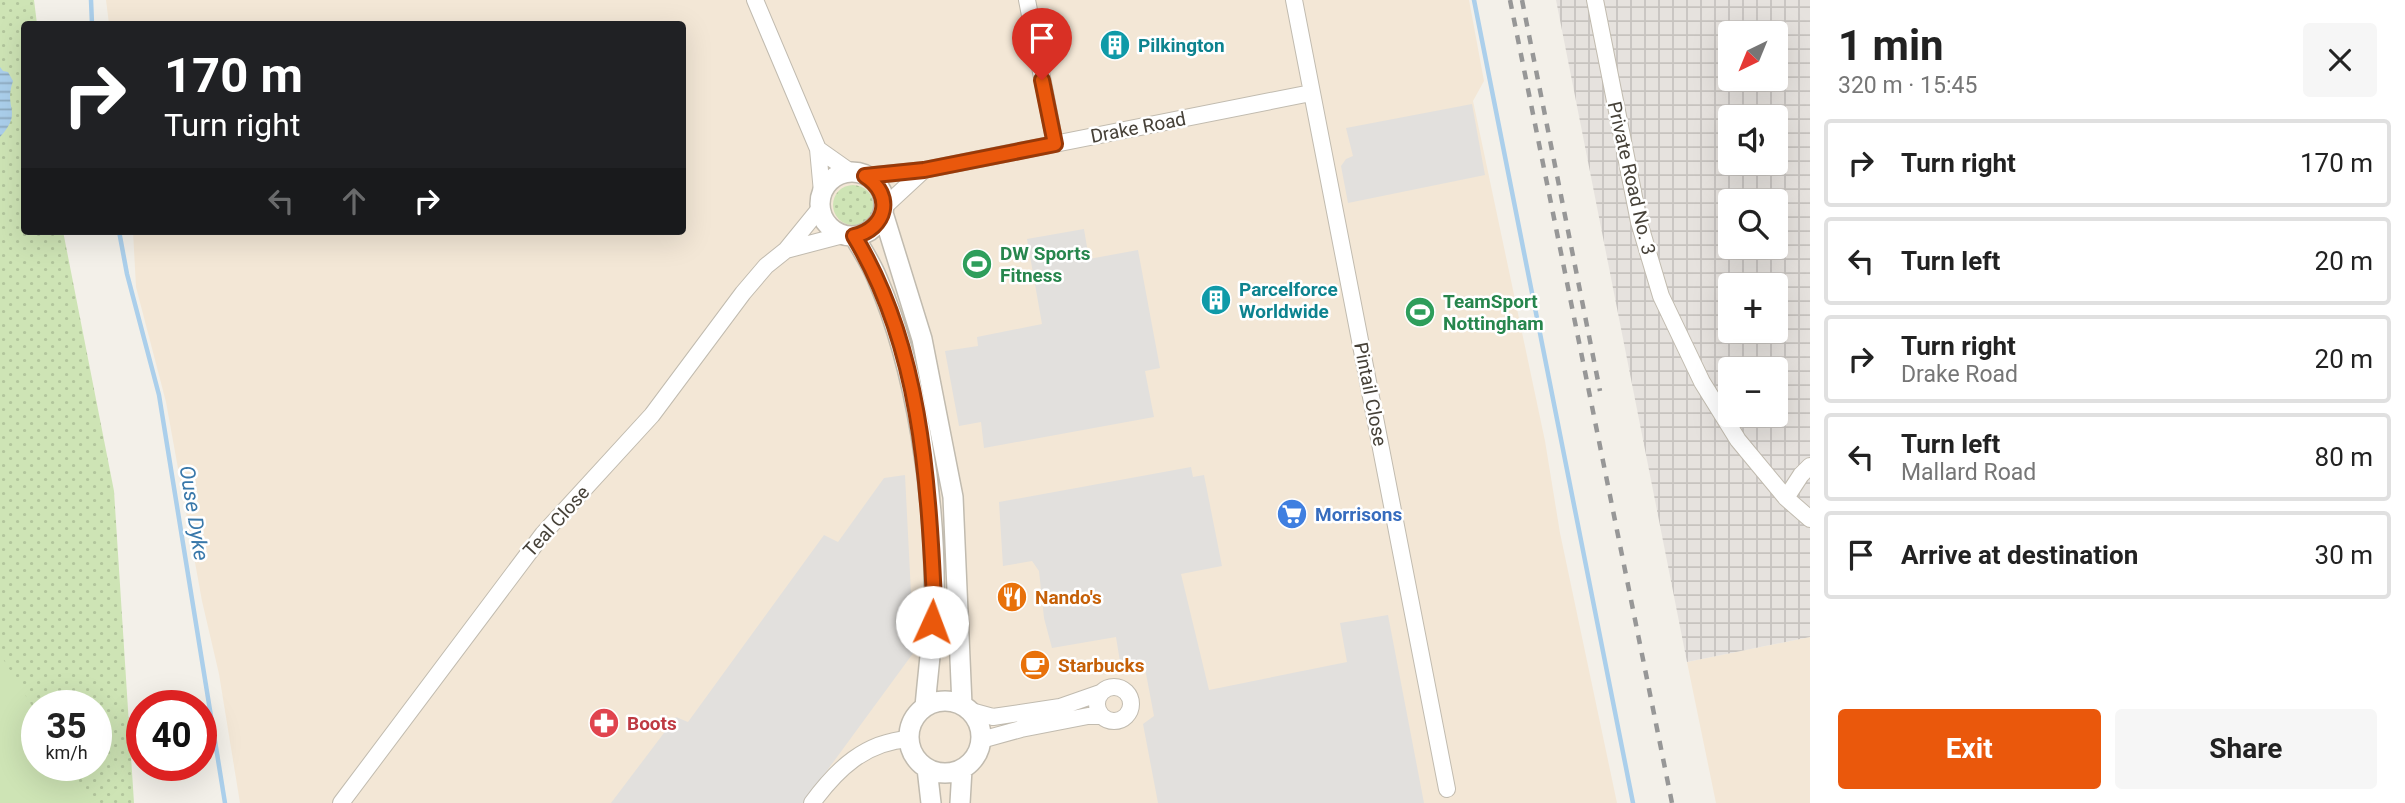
<!DOCTYPE html>
<html lang="en">
<head>
<meta charset="utf-8">
<style>
	body { margin:0; font-family:Roboto,sans-serif; background:#f6f6f6; color:#222; height:100vh; display:flex; flex-direction:column; font-size:26px; white-space:nowrap }
	* { box-sizing:border-box; margin:0 }
	p { font-size:23px; color:#767676 }
	.icon { flex:none; width:38px; height:38px; fill:none; stroke:currentColor; stroke-width:2; stroke-linecap:round; stroke-linejoin:round }
	.map { position:relative; flex:1; overflow:hidden }
	.drawer { display:flex; flex-direction:column; background:#fff; width:595px }
	.drawer>* { flex:none }
	.hud { position:absolute; left:21px; top:21px; width:665px; height:214px; border-radius:7px; box-shadow:0 7px 28px #0002; background:#202124; color:#fff; overflow:hidden }
	.needle { width:46px; rotate:223deg }
	.controls { position:absolute; left:1718px; top:21px; display:grid; gap:14px }
	.controls a { display:grid; place-items:center; width:70px; height:70px; border-radius:7px; background:#fff; box-shadow:0 7px 28px #0002; font-size:35px }
	.speed { position:absolute; left:21px; top:690px; display:flex; gap:14px; font-size:35px; font-weight:700; text-align:center }
	.speed>* { display:grid; place-content:center; width:91px; height:91px; border-radius:50%; background:#fff; box-shadow:0 7px 28px #0002; line-height:1 }
	.speed small { font-size:18px; font-weight:400 }
	.speed .limit { border:10px solid #d22; background:#fff; color:#111 }
	.pin { position:absolute; display:grid; place-items:center; width:60px; height:60px; color:#fff; margin:-72px -30px; border-radius:50% 50% 50% 0; rotate:-45deg; box-shadow:0 0 7px #0007 }
	.pin .icon { rotate:45deg }
	.me { position:absolute; width:77px; margin:-38px; rotate:2deg; stroke-linejoin:round; filter:drop-shadow(0 0 5px #0008) }
	.turn { display:flex; align-items:center; gap:24px; height:147px; padding:0 28px; font-size:32px }
	.turn .icon { width:91px; height:91px; stroke-width:2.5 }
	.turn b { display:block; font-size:49px; line-height:60px }
	.lanes { display:flex; align-items:center; height:66px; padding:0 28px; background:#0003; justify-content:center; gap:35px; direction:ltr }
	.lanes .off { opacity:.35 }
	.round { display:grid; place-items:center; flex:none; width:74px; height:74px; border-radius:7px; background:#f6f6f6 }
	.head { display:flex; align-items:center; justify-content:space-between; height:119px; padding:0 28px }
	h1 { font-size:42px; font-weight:700; line-height:52px }
	.action { display:flex; gap:14px; margin-top:auto; padding:14px 28px }
	.action a { flex:1; height:80px; border-radius:7px; background:#ea580c; color:#fff; font-size:28px; font-weight:700; line-height:80px; text-align:center }
	.action a+a { background:#f6f6f6; color:#222 }
	ul { padding:0; list-style:none }
	li { display:flex; align-items:center; gap:21px; height:88px; margin:0 14px 10px; padding:0 14px; border:4px solid #e0e0e0; border-radius:7px }
	li div { flex:1 }
	li b { display:block; font-size:26px }
	li em { font-style:normal }
	main { display:flex; flex:1; min-height:0 }
	.map>svg:first-child { display:block }
</style>
</head>
<body>
<main>
<div class="map">
<svg width="1810" height="803" viewBox="0 0 1810 803">
	<defs>
		<pattern id="industrial-grid" width="8" height="8" patternUnits="userSpaceOnUse" patternTransform="scale(1.75)"><rect width="8" height="8" fill="#e6e2de"/><path d="M0 4h8M4 0v8" fill="none" stroke="#c7c3bf"/></pattern>
		<pattern id="grass-dots" width="8" height="8" patternUnits="userSpaceOnUse" patternTransform="scale(1.75)"><rect width="8" height="8" fill="#cee4b5"/><path d="M2 2h.1M6 6h.1" fill="none" stroke="#b2c59c" stroke-width="1.8" stroke-linecap="round"/></pattern>
		<pattern id="water-rules" width="6" height="5" patternUnits="userSpaceOnUse" patternTransform="scale(1.75)"><rect width="6" height="5" fill="#abcfeb"/><path d="M0 2.5h6" fill="none" stroke="#8daabf"/></pattern>
	</defs>
	<rect width="100%" height="100%" fill="#f3f0e9"/>
	<!-- commercial -->
	<path fill="#f3e7d6" d="M106,0H1469L1484,81L1473,101L1545,441L1560,533L1617,803H240L219,674L202,601L166,402L136,287L133,231H682V24H109Z
		M1810,637V803H1716L1687,662Z"/>
	<!-- industrial -->
	<path fill="url(#industrial-grid)" fill-rule="evenodd" d="M1556,0H1810V637L1687,662ZM1731,33H1776V79H1731ZM1731,117H1776V163H1731ZM1731,201H1776V247H1731ZM1731,285H1776V331H1731ZM1731,369H1776V415H1731Z"/>
	<!-- grass -->
	<path fill="url(#grass-dots)" fill-rule="evenodd" d="M0,0H34L37,24H24V231H63L114,491L134,803H0ZM37,705H96V765H37Z
		M833 205a20 20 0 1 1 40 0a20 20 0 1 1-40 0Z"/>
	<!-- pitch -->
	<path fill="#cee4b5" d="M0,654L37,714V765H67L91,803H0Z"/>
	<!-- parking -->
	<path fill="#e2e0dd" d="M1472,104L1485,175L1348,203L1341,166L1346,159L1353,156L1346,128Z
		M1084,229L1089,259L1138,250L1160,368L1145,371L1154,417L984,448L981,422L959,426L945,351L978,346L977,337L1042,324L1027,239Z
		M1191,467L1193,477L1204,475L1222,566L1181,574L1209,690L1347,662L1340,623L1388,615L1424,803H1158L1143,724L1154,716L1144,663L1121,668L1116,637L1052,648L1044,618L1039,571L1032,561L1003,566L999,502Z
		M905,475L914,652L807,798V803H611L676,717L688,722L824,535L838,542L884,478Z"/>
	<!-- water -->
	<path fill="url(#water-rules)" d="M0,67L3,71L8,72L13,81C3,109 24,111 0,137Z"/>
	<g fill="none" stroke-linecap="round" stroke-linejoin="round">
		<!-- stream -->
		<path stroke="#abcfeb" stroke-width="4.5" d="M91,0L92,24
			M1474,0L1633,803
			M119,231L127,274L159,395L225,803"/>
		<!-- minor casing -->
		<g stroke="#c1bbaf" stroke-width="18">
			<path id="minor" d="M755,0L818,149L822,192
				M1027,0L1055,144
				M1294,0L1447,789
				M1595,0L1639,222L1661,296L1702,382L1738,440L1786,498L1810,519
				M818,149L852,173
				M865,176L924,170L1311,93
				M883,208L924,170
				M786,250L843,235
				M1786,498L1801,475L1810,466
				M1097 704a17 17 0 1 1 34 0a17 17 0 1 1-34 0Z
				M971,711L993,717L1060,707L1100,693
				M981,740L1021,729L1088,716H1101
				M341,803L543,534L652,415L743,293L766,266L786,250L821,207
				M812,803C837,769 865,742 909,739"/>
		</g>
		<!-- tertiary casing -->
		<g stroke="#c1bbaf" stroke-width="22">
			<path id="tertiary" d="M820 204a32 32 0 1 1 64 0a32 32 0 1 1-64 0Z
				M883,213L922,339L953,497L962,705
				M854,236C862,250 871,263 877,278C917,370 936,500 934,601C933,636 928,672 925,707
				M909 737a36 36 0 1 1 72 0a36 36 0 1 1-72 0Z
				M927,768L931,803
				M960,803L962,769"/>
		</g>
		<!-- minor -->
		<use href="#minor" stroke="#fff" stroke-width="16"/>
		<!-- tertiary -->
		<use href="#tertiary" stroke="#fff" stroke-width="19"/>
		<!-- rail -->
		<path stroke="#979797" stroke-width="4.5" stroke-dasharray="9 9" stroke-linecap="butt" d="M1510,0L1672,803
			M1522,0L1600,391"/>
	</g>
	<g fill="none" stroke-linecap="round" stroke-linejoin="round">
		<!-- route casing -->
		<g stroke="#983908" stroke-width="18">
			<path id="route" d="M932,622L934,600C928,476 920,345 854,236C886,229 895,195 865,176L924,170L1055,144L1042,80"/>
		</g>
		<!-- route -->
		<use href="#route" stroke="#ea580c" stroke-width="12"/>
	</g>
	<!-- icons -->
	<defs>
		<g id="building-disc" transform="scale(1.575)"><circle r="9.5" fill="#0f9aa8" stroke="#fff"/><path d="M-4-6H4V6H1V3H-1V6H-4ZM-2.5-4.3h1.7v1.8h-1.7ZM.8-4.3h1.7v1.8H.8ZM-2.5-1h1.7V.8h-1.7ZM.8-1h1.7V.8H.8Z" fill="#fff"/></g>
		<g id="stadium-disc" transform="scale(1.575)"><circle r="9.5" fill="#2e9e5b" stroke="#fff"/><path d="M0-5a6.5 5 0 1 0 0 10a6.5 5 0 1 0 0-10ZM-3.5-1.8h7v3.6h-7Z" fill="#fff"/></g>
		<g id="supermarket-disc" transform="scale(1.575)"><circle r="9.5" fill="#3f7fe0" stroke="#fff"/><path d="M-6-5.5h2.5l.6 2H6L4.5 2H-2.5L-4.4-4H-6ZM-1.5 3.2a1.3 1.3 0 1 0 .1 0ZM3 3.2a1.3 1.3 0 1 0 .1 0Z" fill="#fff"/></g>
		<g id="restaurant-disc" transform="scale(1.575)"><circle r="9.5" fill="#e8710a" stroke="#fff"/><path d="M-5-6h1v4h1v-4h1v4h1v-4h1v5L-1.5 .5V6h-2V.5L-5-1ZM5-6V6H3V1.5H1.5Q1.5-4 5-6Z" fill="#fff"/></g>
		<g id="cafe-disc" transform="scale(1.575)"><circle r="9.5" fill="#e8710a" stroke="#fff"/><path d="M-5.5-4.5H6V0H3Q3 3.5 0 3.5H-2.5Q-5.5 3.5-5.5 0ZM3-3.2v2h1.7v-2ZM-6 4.5H4V6H-6Z" fill="#fff"/></g>
		<g id="pharmacy-disc" transform="scale(1.575)"><circle r="9.5" fill="#e0444e" stroke="#fff"/><path d="M-2-6h4v4h4v4h-4v4h-4v-4h-4v-4h4Z" fill="#fff"/></g>
	</defs>
	<g fill-rule="evenodd">
		<use href="#building-disc" x="1115" y="45"/>
		<use href="#stadium-disc" x="977" y="264"/>
		<use href="#building-disc" x="1216" y="300"/>
		<use href="#stadium-disc" x="1420" y="312"/>
		<use href="#supermarket-disc" x="1292" y="514"/>
		<use href="#restaurant-disc" x="1012" y="597"/>
		<use href="#cafe-disc" x="1035" y="665"/>
		<use href="#pharmacy-disc" x="604" y="723"/>
	</g>
	<g text-anchor="middle" stroke-width="5" stroke-linejoin="round" paint-order="stroke">
		<!-- culture labels -->
		<g font-size="19" font-weight="bold" fill="#0d838f" stroke="#fff" text-anchor="start">
			<text x="1138" y="52">Pilkington</text>
			<text x="1239" y="296">Parcelforce<tspan x="1239" dy="22">Worldwide</tspan></text>
		</g>
		<!-- street labels -->
		<g font-size="19" fill="#464138" stroke="#fff">
			<text transform="translate(1138 127) rotate(-11)" y="7">Drake Road</text>
			<text transform="translate(1632 178) rotate(77)" y="7">Private Road No. 3</text>
			<text transform="translate(1371 394) rotate(79)" y="7">Pintail Close</text>
			<text transform="translate(556 521) rotate(-48)" y="7">Teal Close</text>
		</g>
		<!-- leisure labels -->
		<g font-size="19" font-weight="bold" fill="#27864d" stroke="#fff" text-anchor="start">
			<text x="1000" y="260">DW Sports<tspan x="1000" dy="22">Fitness</tspan></text>
			<text x="1443" y="308">TeamSport<tspan x="1443" dy="22">Nottingham</tspan></text>
		</g>
		<!-- shop labels -->
		<g font-size="19" font-weight="bold" fill="#366cbe" stroke="#fff" text-anchor="start">
			<text x="1315" y="521">Morrisons</text>
		</g>
		<!-- food labels -->
		<g font-size="19" font-weight="bold" fill="#c56008" stroke="#fff" text-anchor="start">
			<text x="1035" y="604">Nando's</text>
			<text x="1058" y="672">Starbucks</text>
		</g>
		<!-- health labels -->
		<g font-size="19" font-weight="bold" fill="#be3a42" stroke="#fff" text-anchor="start">
			<text x="627" y="730">Boots</text>
		</g>
		<!-- water labels -->
		<g font-size="21" font-style="italic" fill="#3978aa" stroke="#fff">
			<text transform="translate(194 513) rotate(81)" y="7">Ouse Dyke</text>
		</g>
	</g>
</svg>
<div class="controls">
<a><svg class="needle" viewBox="-14 -14 28 28"><path d="M0-13l5 13h-10z" fill="#e53935"/><path d="M0 13l5-13h-10z" fill="#767676"/></svg></a>
<a><svg class="icon" aria-label="sound" viewBox="0 0 24 24"><path d="M4 9h4l5-4v14l-5-4H4zM17 9q2 3 0 6"/></svg></a>
<a><svg class="icon" aria-label="search" viewBox="0 0 24 24"><circle cx="10" cy="10" r="6"/><path d="M15 15l6 6"/></svg></a>
<a>+</a>
<a>−</a>
</div>
<div class="speed"><div>35<small>km/h</small></div><div class="limit">40</div></div>
<div class="pin" style="left:1042px;top:80px;background:#d93025"><svg class="icon" aria-label="arrive" viewBox="0 0 24 24"><path d="M6 21V4h12l-3 4 3 4H6"/></svg></div>
<svg class="me" style="left:932px;top:622px" viewBox="-20 -20 40 40"><circle r="19" fill="#fff"/><path d="M0-13L10 11 0 6-10 11z" fill="#ea580c"/></svg>
<div class="hud">
<div class="turn"><svg class="icon" aria-label="right" viewBox="0 0 24 24"><path d="M7 20v-9h11M14 6l5 5-5 5"/></svg><div><b>170 m</b>Turn right</div></div>
<div class="lanes"><svg class="icon off" aria-label="left" viewBox="0 0 24 24"><path d="M17 20v-9H6M10 6l-5 5 5 5"/></svg><svg class="icon off" aria-label="ahead" viewBox="0 0 24 24"><path d="M12 20V5M6 11l6-6 6 6"/></svg><svg class="icon" aria-label="right" viewBox="0 0 24 24"><path d="M7 20v-9h11M14 6l5 5-5 5"/></svg></div>
</div>
</div>
<section class="drawer">
<div class="head"><div><h1>1 min</h1><p>320 m · 15:45</p></div><a class="round"><svg class="icon" aria-label="close" viewBox="0 0 24 24"><path d="M6 6l12 12M18 6L6 18"/></svg></a></div>
<ul>
<li><svg class="icon" aria-label="right" viewBox="0 0 24 24"><path d="M7 20v-9h11M14 6l5 5-5 5"/></svg><div><b>Turn right</b></div><em>170 m</em></li>
<li><svg class="icon" aria-label="left" viewBox="0 0 24 24"><path d="M17 20v-9H6M10 6l-5 5 5 5"/></svg><div><b>Turn left</b></div><em>20 m</em></li>
<li><svg class="icon" aria-label="right" viewBox="0 0 24 24"><path d="M7 20v-9h11M14 6l5 5-5 5"/></svg><div><b>Turn right</b><p>Drake Road</p></div><em>20 m</em></li>
<li><svg class="icon" aria-label="left" viewBox="0 0 24 24"><path d="M17 20v-9H6M10 6l-5 5 5 5"/></svg><div><b>Turn left</b><p>Mallard Road</p></div><em>80 m</em></li>
<li><svg class="icon" aria-label="arrive" viewBox="0 0 24 24"><path d="M6 21V4h12l-3 4 3 4H6"/></svg><div><b>Arrive at destination</b></div><em>30 m</em></li>
</ul>
<div class="action"><a>Exit</a><a>Share</a></div>
</section>
</main>
</body>
</html>
